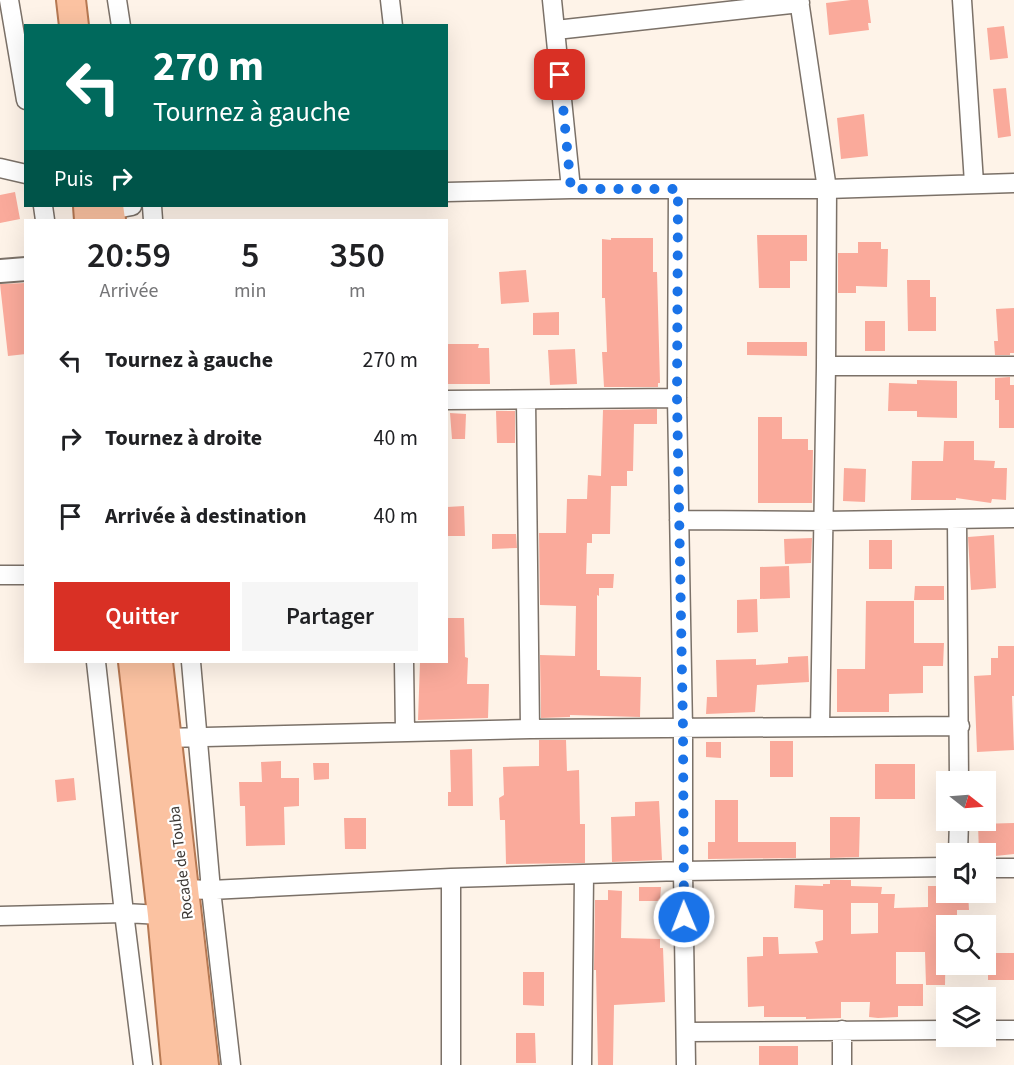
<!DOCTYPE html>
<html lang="fr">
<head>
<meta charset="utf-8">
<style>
	body { margin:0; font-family:"Source Sans 3",sans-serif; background:#f6f6f6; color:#202124; height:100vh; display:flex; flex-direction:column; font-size:22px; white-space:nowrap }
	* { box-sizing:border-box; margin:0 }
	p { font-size:20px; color:#757577 }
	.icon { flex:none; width:33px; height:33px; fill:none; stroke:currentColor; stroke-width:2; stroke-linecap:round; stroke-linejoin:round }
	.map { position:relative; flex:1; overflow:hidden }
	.panel { position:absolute; left:24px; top:219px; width:424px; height:444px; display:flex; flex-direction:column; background:#fff; border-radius:0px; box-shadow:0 6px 24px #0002 }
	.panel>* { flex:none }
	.hud { position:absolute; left:24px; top:24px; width:424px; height:183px; border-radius:0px; box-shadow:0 6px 24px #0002; background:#00695c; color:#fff; overflow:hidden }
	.needle { width:39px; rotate:107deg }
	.controls { position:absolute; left:936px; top:771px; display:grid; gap:12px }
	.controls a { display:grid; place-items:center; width:60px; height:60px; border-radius:0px; background:#fff; box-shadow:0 6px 24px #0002; font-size:30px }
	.pin { position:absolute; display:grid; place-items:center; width:51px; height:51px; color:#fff; margin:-26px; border-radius:12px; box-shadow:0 3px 9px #0006 }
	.me { position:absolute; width:66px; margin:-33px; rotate:359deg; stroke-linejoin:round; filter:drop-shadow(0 0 4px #0008) }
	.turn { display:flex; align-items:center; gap:21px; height:126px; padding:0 30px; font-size:27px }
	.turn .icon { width:78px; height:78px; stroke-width:2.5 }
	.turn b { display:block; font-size:42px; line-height:51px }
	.then { display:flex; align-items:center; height:57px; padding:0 30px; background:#0003; gap:12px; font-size:22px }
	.eta { display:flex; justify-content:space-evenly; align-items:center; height:102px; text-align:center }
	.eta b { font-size:36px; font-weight:600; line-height:42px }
	.primary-button { display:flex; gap:12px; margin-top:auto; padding:12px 30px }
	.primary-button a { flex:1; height:69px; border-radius:0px; background:#d93025; color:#fff; font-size:24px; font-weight:600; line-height:69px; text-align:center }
	.primary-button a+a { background:#f6f6f6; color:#202124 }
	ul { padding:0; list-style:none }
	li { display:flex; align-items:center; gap:18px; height:78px; padding:0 30px }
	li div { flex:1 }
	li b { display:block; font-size:22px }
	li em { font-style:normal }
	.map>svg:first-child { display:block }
</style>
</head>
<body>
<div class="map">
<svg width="1014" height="1065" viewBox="0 0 1014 1065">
	<rect width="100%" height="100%" fill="#fef3e8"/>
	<!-- building -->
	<path fill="#faaa9b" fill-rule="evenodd" d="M851,0H868L871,23H868L869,30L829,35L826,3Z
		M1004,26L1008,58L990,60L987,28Z
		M1006,88L1011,136L998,138L993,89Z
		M864,114L868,156L841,159L837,118Z
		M15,192L20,219L0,223V195Z
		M757,235H807V261H790V288H759Z
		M611,238H653V272H657L660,383H658V387H604L602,352H607L605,298H602V239L611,240Z
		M858,242H881V249H888L887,287L856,286V293H838V253H858Z
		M526,270L529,302L501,304L499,272Z
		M907,280H930V297H936V331H908Z
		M26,283V354L8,356L0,284Z
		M1014,308V353H1010V355H995L994,341H998L996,309Z
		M559,312V335H533V313Z
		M865,321H885V351H865Z
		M747,342H807V356L747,355Z
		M447,344H479L478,348H489L490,384H447Z
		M575,349L577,384L550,385L548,350Z
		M1010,377V385H1014V428H999V400H995V378Z
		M917,380L957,381V418L917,417V411H888L889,383L917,384Z
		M657,409V424H634L633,471H627V486H611L610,534H592V543H587L586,574H614L613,588H599V596L597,595V670H600V676L641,677L640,717L570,715V717L541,718L540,655L575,656L576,606L540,605L539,533H566L567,499H587L588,475L601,476L603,410Z
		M496,411H515V443H497Z
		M450,413L466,414L465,439H452Z
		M758,417H782V439H808V450H813L812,503H758Z
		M944,441H974V460L995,461L994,468H1007L1006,500L992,499L991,503L956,498V500H911L912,461H943Z
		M844,468L866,469L865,502L843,501Z
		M464,506L465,536H448L447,507Z
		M492,534H516L517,548L492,549Z
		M994,535L996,588L971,590L968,537Z
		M812,538L811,563L785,564L784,539Z
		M869,540H892V569H869Z
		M789,566L790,598L760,599V567Z
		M915,586H944V600H914Z
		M757,599L758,632L737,633V600Z
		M866,601H914V643H944L943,666H923V693L889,694V712H837V669H865Z
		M447,618H464L465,657L468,658L467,684H489L488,718L418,720L420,662H447Z
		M998,646H1014V696H1012L1014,750L977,752L974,676L991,675V658H998Z
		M808,656L809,682L757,685L755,712L706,714L707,697H717L716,660L756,659V665L788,663V657Z
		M539,740H566L567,771L579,770L580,824H585V863L506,864L505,820H500L499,798L504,795L503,767L539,766Z
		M770,741H793V777H770Z
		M706,742H721V758L706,757Z
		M472,749L473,806H448V792H451L450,750Z
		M281,761V778H299V806L284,807L285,845L246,846L245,806H240L239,782H262L261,762Z
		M313,763H329V779L314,780Z
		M875,764H915V799H875Z
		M74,778L76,800L57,802L55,780Z
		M715,800H738V842H796V858L708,859V842H715Z
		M659,801L662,860L612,862L611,817L635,816V802Z
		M830,817H860L859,857L830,858Z
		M344,818H366V849H345Z
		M1014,823V854L986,857V854H979L978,824Z
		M830,880H851V886L882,887L881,894H895L894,908L928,907V886H946V892H968L969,910H957V917H951V926H946L945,985H926L925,952H896V984H923V1006H898V1017L878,1018L869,1017L870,1002H841V1018L806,1019V1017H764V1006L748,1007L747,957L763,956V937H778L779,954L818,953L815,942L823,940V910L794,908L795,885L823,886V884H830ZM851,903H878V933L851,934Z
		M639,887H661L660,901H639Z
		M608,890L622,891L621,938L660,939V948H663L665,1002L614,1005L613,1065H598L596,970H594L595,900H608Z
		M988,953H1014V980H988Z
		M523,972H544V1006L523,1005Z
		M516,1033H535L536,1063H516Z
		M759,1046H798V1065H759Z"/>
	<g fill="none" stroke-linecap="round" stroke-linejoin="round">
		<!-- minor casing -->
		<g stroke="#7b7168" stroke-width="21">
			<path id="minor" d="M9,0L26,100
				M117,0L121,26
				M390,0L393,26
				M552,0L571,189
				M799,0L827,189L826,366L820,727
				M962,0L974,183
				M556,30L800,3
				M0,168L26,174
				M678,189L677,398L683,729V871L686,1065
				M447,192L571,189H827L1014,183
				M43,206L45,220
				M152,206L153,220
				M110,210L132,206
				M826,366H1014
				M447,400L677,398
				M526,400L530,729
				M679,520L824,521L1014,518
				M957,520L959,782
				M0,575H26
				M96,662L124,913L143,1065
				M191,662L211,890L231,1065
				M404,662L405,731
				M165,738L530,729L960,726
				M958,854L959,820
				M986,868H1014
				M451,878V1065
				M183,889L211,890L451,878L683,871L946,867
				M0,916L124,913L162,915
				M842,1030V1065
				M986,1030H1014
				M686,1032L946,1030
				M582,1065L584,875"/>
		</g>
		<!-- tertiary casing -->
		<g stroke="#7b7168" stroke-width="26">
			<path id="tertiary" d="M0,271L26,269"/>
		</g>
		<!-- primary casing -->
		<g stroke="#b67852" stroke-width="32">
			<path id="primary" d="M71,0L74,26
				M88,206L89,220
				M109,206L111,220
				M133,662L162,915L176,1065
				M158,662L204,1065"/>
		</g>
		<!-- minor -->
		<use href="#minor" stroke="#fff" stroke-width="18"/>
		<!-- tertiary -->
		<use href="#tertiary" stroke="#fff" stroke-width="22"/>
		<!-- primary -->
		<use href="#primary" stroke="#fbc2a1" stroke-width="28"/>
	</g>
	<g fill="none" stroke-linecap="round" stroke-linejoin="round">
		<!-- route -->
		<path stroke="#1a73e8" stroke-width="10" stroke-dasharray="0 18" d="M560,75L571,189H678L677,398L683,729L684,917"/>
	</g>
	<g text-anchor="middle" stroke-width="4.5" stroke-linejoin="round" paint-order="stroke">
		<!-- street labels -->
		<g font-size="16" fill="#3c3834" stroke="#fff">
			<text transform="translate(180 863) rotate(-97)" y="6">Rocade de Touba</text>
		</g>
	</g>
</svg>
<div class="controls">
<a><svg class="needle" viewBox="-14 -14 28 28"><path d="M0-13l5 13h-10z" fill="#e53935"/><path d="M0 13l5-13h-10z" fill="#757577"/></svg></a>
<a><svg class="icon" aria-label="sound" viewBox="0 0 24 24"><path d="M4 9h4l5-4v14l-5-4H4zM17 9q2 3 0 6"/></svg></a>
<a><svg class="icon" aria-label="search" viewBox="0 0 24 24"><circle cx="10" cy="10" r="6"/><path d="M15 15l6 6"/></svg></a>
<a><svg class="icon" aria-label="layers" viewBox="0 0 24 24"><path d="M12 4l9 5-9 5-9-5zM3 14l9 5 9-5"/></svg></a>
</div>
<div class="pin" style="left:560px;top:75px;background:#d93025"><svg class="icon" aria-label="arrive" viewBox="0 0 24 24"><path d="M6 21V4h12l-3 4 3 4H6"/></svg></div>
<svg class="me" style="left:684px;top:917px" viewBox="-20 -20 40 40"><circle r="17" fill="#1a73e8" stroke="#fff" stroke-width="3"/><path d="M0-11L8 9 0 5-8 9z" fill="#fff"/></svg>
<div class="hud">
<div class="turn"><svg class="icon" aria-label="left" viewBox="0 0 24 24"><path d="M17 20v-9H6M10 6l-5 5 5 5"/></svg><div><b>270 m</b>Tournez à gauche</div></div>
<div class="then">Puis<svg class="icon" aria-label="right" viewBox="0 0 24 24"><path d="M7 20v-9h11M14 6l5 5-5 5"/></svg></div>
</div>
<section class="panel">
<div class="eta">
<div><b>20:59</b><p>Arrivée</p></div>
<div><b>5</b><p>min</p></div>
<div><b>350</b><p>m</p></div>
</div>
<ul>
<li><svg class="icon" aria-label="left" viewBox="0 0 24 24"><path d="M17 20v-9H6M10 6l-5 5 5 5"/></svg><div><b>Tournez à gauche</b></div><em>270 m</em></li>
<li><svg class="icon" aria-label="right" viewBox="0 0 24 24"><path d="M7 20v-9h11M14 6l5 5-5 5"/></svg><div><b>Tournez à droite</b></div><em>40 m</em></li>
<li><svg class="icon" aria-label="arrive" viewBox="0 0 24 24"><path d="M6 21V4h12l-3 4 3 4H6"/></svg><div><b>Arrivée à destination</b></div><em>40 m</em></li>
</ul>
<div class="primary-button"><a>Quitter</a><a>Partager</a></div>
</section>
</div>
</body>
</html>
